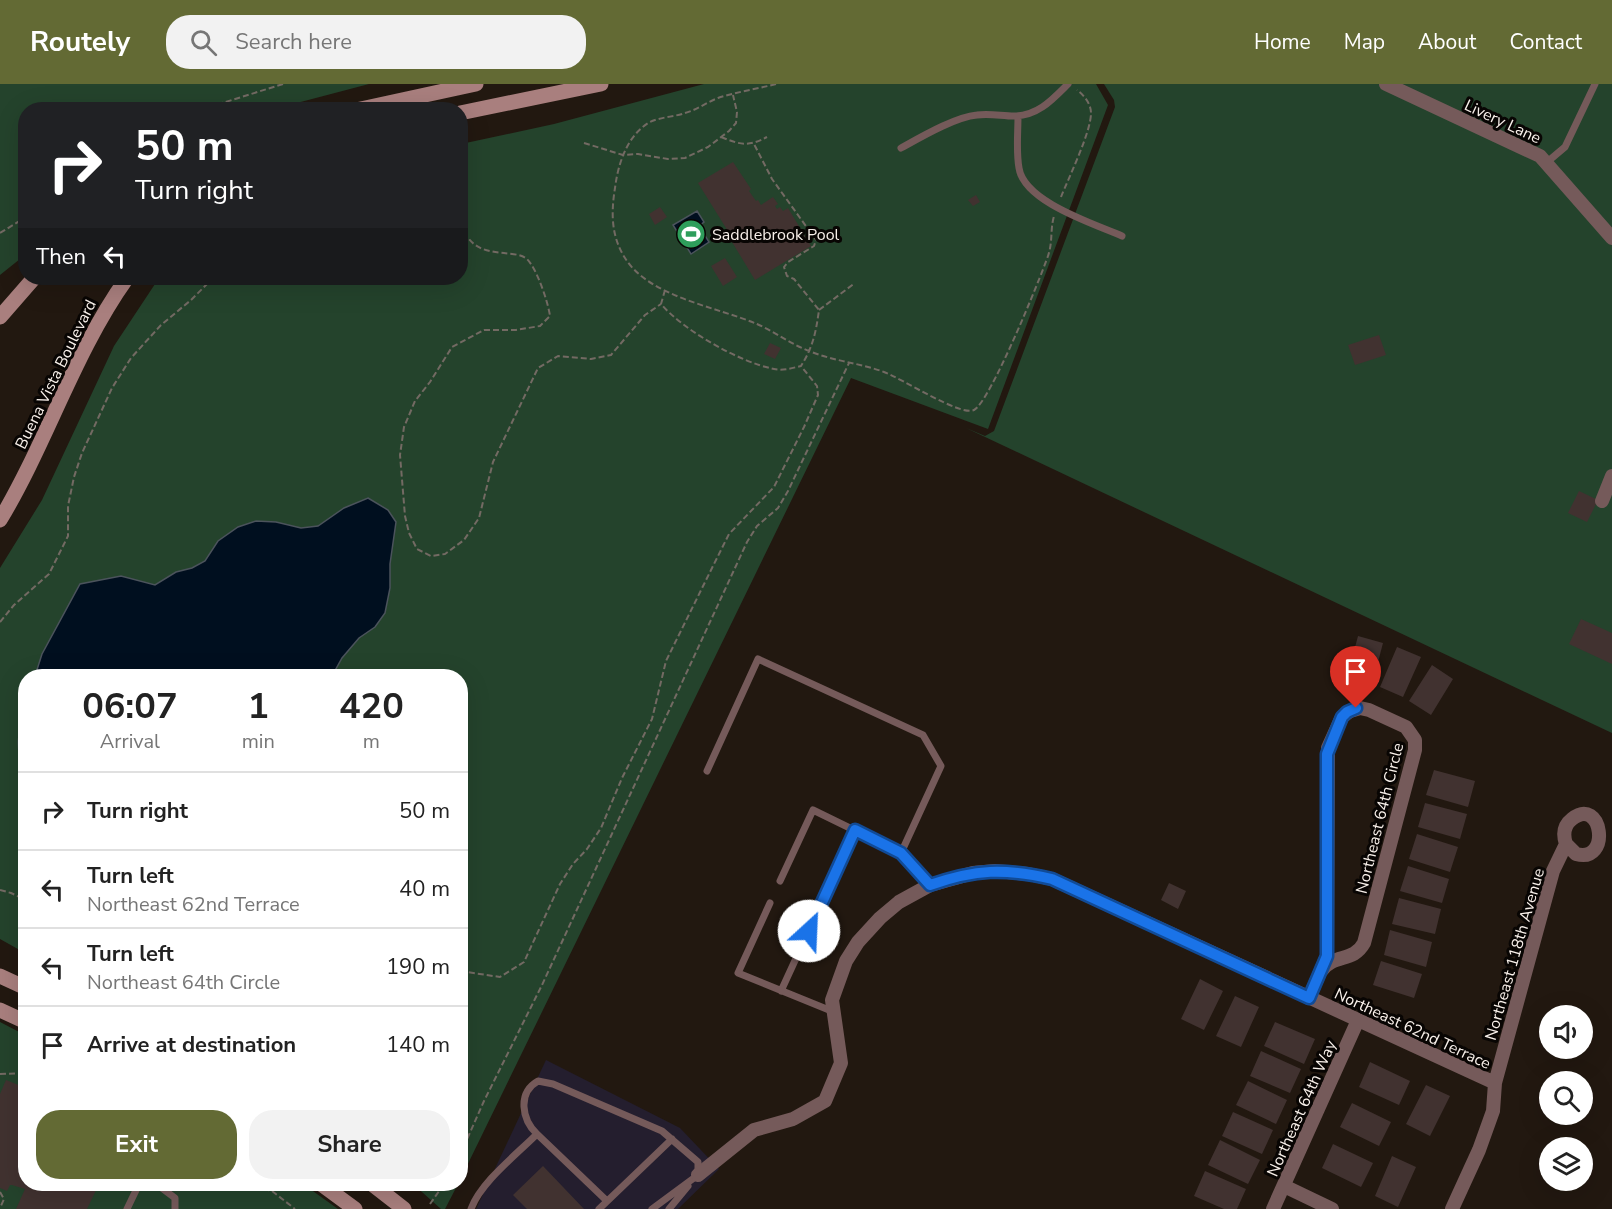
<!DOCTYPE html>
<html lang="en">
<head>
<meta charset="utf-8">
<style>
	body { margin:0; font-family:"Nunito Sans",sans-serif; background:#f2f2f2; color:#222; height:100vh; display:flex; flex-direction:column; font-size:22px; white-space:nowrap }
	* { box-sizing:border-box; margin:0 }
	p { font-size:20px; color:#767676 }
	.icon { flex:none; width:33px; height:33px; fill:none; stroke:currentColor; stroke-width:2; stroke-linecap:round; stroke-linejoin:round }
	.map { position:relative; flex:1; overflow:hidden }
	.details { position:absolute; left:18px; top:585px; width:450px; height:522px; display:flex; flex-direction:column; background:#fff; border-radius:24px; box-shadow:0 6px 24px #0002 }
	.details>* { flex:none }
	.guide { position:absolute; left:18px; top:18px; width:450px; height:183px; border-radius:24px; box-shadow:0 6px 24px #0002; background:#202124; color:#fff; overflow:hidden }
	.controls { position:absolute; left:1539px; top:921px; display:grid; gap:12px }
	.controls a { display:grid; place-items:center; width:54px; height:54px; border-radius:50%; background:#fff; box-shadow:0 6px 24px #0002; font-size:30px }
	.pin { position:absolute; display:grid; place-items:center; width:51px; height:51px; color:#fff; margin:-62px -26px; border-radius:50% 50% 50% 0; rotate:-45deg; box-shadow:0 0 6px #0007 }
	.pin .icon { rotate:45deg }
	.me { position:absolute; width:66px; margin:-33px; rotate:25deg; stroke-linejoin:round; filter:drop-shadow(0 0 4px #0008) }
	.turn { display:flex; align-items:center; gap:21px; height:126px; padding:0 18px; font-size:27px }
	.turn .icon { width:78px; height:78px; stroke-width:2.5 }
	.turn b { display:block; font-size:42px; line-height:51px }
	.then { display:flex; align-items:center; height:57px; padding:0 18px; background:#0003; gap:12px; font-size:22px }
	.eta { display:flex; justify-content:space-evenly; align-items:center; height:102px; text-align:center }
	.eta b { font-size:36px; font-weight:700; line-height:42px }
	.cta { display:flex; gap:12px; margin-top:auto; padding:12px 18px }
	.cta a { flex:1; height:69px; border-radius:24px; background:#636a34; color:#fff; font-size:24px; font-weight:700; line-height:69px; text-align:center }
	.cta a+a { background:#f2f2f2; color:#222 }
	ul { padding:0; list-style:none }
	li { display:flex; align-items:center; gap:18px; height:78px; padding:0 18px; border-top:2px solid #e0e0e0 }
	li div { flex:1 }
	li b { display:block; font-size:22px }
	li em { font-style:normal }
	header { display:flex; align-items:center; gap:36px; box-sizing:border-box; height:84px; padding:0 30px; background:#636a34; color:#fff }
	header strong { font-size:28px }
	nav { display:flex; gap:33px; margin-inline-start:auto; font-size:21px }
	.search { width:420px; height:54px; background:#f2f2f2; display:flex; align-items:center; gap:15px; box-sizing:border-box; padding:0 21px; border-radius:24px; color:#767676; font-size:22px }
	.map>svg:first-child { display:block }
</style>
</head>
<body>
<header>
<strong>Routely</strong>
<div class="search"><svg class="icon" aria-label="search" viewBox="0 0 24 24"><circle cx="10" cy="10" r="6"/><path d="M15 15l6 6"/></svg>Search here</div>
<nav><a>Home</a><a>Map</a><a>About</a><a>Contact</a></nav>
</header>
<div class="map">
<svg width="1612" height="1125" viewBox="0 0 1612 1125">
	<rect width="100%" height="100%" fill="#221810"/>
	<!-- commercial -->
	<path fill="#241e2e" d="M546,976L680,1044L719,1085L678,1125H476Z"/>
	<!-- green -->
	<path fill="#24432c" d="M0,0H369L274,25L26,26L25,171L0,191Z
		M704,0H1096L1108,21L988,345L851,294L461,1094L460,592H26L25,869L0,855V484L42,416L114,262L155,200L161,194H460L461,60L554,40Z
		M1104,0H1612V649L966,344L985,352L994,347L1115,23L1114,16Z
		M0,938L25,951L26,1100H303L338,1125H0Z
		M413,1100H458L445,1125H441Z"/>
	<!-- water -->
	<path fill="#000f1f" stroke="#4b535c" stroke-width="1.5" d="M697,127L704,138L699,142L709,158L691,170L673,141Z
		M368,414L388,426L396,438L390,480V504L385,529L375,543L359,554L342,574L332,592H35L42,570L80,500L121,492L155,501L176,488L192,484L205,477L218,457L238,443L256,437L276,438L301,444L318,442L344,424Z
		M25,624V683C13,665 20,643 25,624Z"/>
	<!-- building -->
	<path fill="#413230" d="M733,78L751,105L749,107L756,117L758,116L761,121L773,113L778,120L775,122L777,125L780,123L783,127L788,124L811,162L755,196L732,158L734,157L731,152L698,99Z
		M976,111L980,118L973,122L968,116Z
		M660,123L667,133L655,141L649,130Z
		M725,174L737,193L723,202L711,182Z
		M1379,251L1386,271L1355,281L1348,261Z
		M770,259L781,264L775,275L764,270Z
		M1579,407L1598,416L1587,438L1568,429Z
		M1581,535L1612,549V580L1569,560Z
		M1358,552L1383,559L1372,601L1347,594Z
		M1397,563L1421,573L1403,613L1380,603Z
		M1432,581L1453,595L1431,631L1409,617Z
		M1434,686L1475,697L1468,723L1426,711Z
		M1425,719L1467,730L1460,755L1418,743Z
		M1417,750L1458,763L1450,788L1409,775Z
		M1408,782L1449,795L1442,819L1400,807Z
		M1169,799L1186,807L1178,825L1161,816Z
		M1399,814L1441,825L1435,850L1392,840Z
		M1390,846L1432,858L1426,883L1384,871Z
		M1381,877L1422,890L1414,914L1373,901Z
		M1200,895L1223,907L1204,946L1181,935Z
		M1235,912L1259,923L1241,963L1216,952Z
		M1275,938L1315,955L1304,980L1264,962Z
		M1261,967L1301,985L1290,1009L1250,992Z
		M1370,978L1410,997L1399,1021L1359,1003Z
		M6,996L26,1004V1100H99L87,1125H16L25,1105L12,1101H10L7,1107L0,1104V1010Z
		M1248,997L1287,1016L1276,1040L1236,1021Z
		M1426,1001L1450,1012L1430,1052L1406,1040Z
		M1352,1019L1391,1038L1379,1062L1340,1043Z
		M1233,1028L1273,1046L1262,1070L1222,1052Z
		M1220,1056L1260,1076L1248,1100L1208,1081Z
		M1333,1060L1373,1079L1361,1103L1322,1084Z
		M1392,1072L1416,1083L1398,1123L1375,1112Z
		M543,1082L584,1125H527L513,1111Z
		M1205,1087L1246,1105L1237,1125H1224L1194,1112Z"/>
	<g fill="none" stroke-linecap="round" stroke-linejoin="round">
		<!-- path -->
		<path stroke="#736a63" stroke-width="2" stroke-dasharray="6 3" stroke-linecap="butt" d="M776,0C757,5 736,8 718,14C707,18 697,26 685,29C674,33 660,33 650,38C627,51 618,80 615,104C611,129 611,152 625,174C649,213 717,223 757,240C775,248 791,260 809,267C833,277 860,279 884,288C901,294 961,333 974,326C990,318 1040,195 1048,172C1053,157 1050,146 1054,132
			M200,26L283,0
			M721,53C741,61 748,63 767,53
			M584,59L623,71L638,70L668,75L685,74L708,63L729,47L736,39L737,28L733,11
			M1061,113C1069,93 1091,48 1091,29C1091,20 1084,11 1077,6
			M460,140C470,162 480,167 504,169C511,170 521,170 527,175C537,185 548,218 550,232L540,242L516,246H484L452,263L430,298L415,317L404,343L400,371L405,432L409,449L417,465L431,472L445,470L464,456L479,434L493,378L538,284L558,272L591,275L611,271L645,231L661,220
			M0,149L26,133
			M665,206L661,220C683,246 739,278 774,285C783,287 792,284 801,282C813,263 816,248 819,226L794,195L787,192L784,183L788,178L814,162L816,156L772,95L754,60
			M819,226L855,199
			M0,538L14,521L49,490L68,452V422L74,393L82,369L112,304L131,274L161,241L191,216L213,194
			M0,806L11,809L26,816
			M460,887L500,893L524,878L560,800L573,780L587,765L601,744L622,694L652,635L666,577L712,484L729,450L774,403L804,343L818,311L817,302L801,282
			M0,990L26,989
			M460,1071L484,1017L542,901L747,458L757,442L778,424L788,407L849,279
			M246,1100L272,1107L295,1125
			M0,1108L4,1115L0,1124
			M430,1120L444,1100"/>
		<!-- lane -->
		<path stroke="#755a5a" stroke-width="7" d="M1018,32C1018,49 1016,68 1019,84C1024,118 1095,140 1122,152
			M901,64C921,53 955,33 977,31C989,29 1002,32 1014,32C1038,32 1053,15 1068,0
			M1546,79L1565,63L1595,0
			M707,687L758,575L923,651L941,682L901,769L930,801
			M780,797L813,726L901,769
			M770,819L738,889L834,928
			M781,907L855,746
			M537,1050L607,1117
			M149,1100L159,1102L175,1114V1125
			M127,1125L139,1100
			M471,1125C481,1098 516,1071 537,1050C522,1036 517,1009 538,997L553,1000L662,1047L698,1078V1091
			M599,1125L672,1055
			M652,1125L698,1091
			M669,1125L688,1102"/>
		<!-- street -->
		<path stroke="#755a5a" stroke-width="14" d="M1386,0L1540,72L1612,154
			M1602,417L1612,392
			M1309,914L1327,872L1328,664L1342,633L1350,627L1360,624L1369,626L1406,643L1415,656V666L1364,859C1353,879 1335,869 1322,886
			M698,1091L754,1046L793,1035L825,1017L841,979L832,916L846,877L858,858L880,834L899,818L930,801L973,789L995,787L1028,790L1052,795L1495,999
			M1284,1102L1332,1125
			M1273,1125L1358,936
			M1452,1125L1479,1066L1493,1027L1495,999L1553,787L1566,760C1563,751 1563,742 1572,735C1602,711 1612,780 1576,770L1566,760"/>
		<!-- secondary -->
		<path stroke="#a97f7e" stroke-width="15" d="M356,26L476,0
			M460,29L601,0
			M0,233L34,194
			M0,436C47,358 74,268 127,194
			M0,892L26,904
			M0,926L26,938
			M321,1100L355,1125
			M372,1100L404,1125"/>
	</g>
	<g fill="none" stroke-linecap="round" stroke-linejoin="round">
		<!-- route casing -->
		<g stroke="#114b97" stroke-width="15">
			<path id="route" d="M809,847L855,746L901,769L930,801C976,785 1004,784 1052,795L1309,914L1327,872V670L1342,633L1347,628L1356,624"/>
		</g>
		<!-- route -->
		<use href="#route" stroke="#1a73e8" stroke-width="10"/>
	</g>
	<!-- icons -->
	<defs>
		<g id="stadium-disc" transform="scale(1.5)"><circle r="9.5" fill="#2e9e5b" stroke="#080503"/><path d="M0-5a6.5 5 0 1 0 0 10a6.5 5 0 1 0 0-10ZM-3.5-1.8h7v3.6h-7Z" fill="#fff"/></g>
	</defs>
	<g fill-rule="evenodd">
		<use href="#stadium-disc" x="691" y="150"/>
	</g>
	<g text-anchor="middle" stroke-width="6" stroke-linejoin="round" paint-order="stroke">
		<!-- street labels -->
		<g font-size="16" fill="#f9f1eb" stroke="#080503">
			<text transform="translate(1503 37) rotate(25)" y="6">Livery Lane</text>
			<text transform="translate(55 290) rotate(-64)" y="6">Buena Vista Boulevard</text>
			<text transform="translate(1379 734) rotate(-76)" y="6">Northeast 64th Circle</text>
			<text transform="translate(1514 870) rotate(-74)" y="6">Northeast 118th Avenue</text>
			<text transform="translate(1413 944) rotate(25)" y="6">Northeast 62nd Terrace</text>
			<text transform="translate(1301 1024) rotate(-66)" y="6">Northeast 64th Way</text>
		</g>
		<!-- poi labels -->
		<g font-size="16" fill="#f9f1eb" stroke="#080503" text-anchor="start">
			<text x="712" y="156">Saddlebrook Pool</text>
		</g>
	</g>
</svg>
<div class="controls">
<a><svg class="icon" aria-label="sound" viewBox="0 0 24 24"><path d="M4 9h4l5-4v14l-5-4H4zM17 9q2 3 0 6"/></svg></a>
<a><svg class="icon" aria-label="search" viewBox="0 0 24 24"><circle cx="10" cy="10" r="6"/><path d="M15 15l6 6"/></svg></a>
<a><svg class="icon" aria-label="layers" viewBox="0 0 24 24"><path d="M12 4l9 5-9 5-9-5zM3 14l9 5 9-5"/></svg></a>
</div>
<div class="pin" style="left:1356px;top:624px;background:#d93025"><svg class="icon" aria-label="arrive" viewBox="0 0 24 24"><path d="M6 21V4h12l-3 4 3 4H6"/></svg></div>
<svg class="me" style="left:809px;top:847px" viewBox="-20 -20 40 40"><circle r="19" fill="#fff"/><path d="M0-13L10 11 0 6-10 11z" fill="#1a73e8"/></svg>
<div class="guide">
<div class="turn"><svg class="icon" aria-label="right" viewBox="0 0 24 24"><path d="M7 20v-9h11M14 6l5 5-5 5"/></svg><div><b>50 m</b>Turn right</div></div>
<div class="then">Then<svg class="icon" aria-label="left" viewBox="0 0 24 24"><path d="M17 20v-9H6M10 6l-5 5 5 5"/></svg></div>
</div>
<section class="details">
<div class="eta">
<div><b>06:07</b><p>Arrival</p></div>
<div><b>1</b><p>min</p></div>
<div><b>420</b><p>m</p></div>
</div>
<ul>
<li><svg class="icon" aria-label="right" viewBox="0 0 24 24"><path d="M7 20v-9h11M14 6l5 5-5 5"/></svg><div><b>Turn right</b></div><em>50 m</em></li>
<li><svg class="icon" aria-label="left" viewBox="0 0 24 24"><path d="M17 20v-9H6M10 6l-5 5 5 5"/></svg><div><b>Turn left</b><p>Northeast 62nd Terrace</p></div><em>40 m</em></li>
<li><svg class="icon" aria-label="left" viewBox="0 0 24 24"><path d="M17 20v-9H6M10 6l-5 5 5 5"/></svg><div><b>Turn left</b><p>Northeast 64th Circle</p></div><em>190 m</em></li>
<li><svg class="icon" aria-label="arrive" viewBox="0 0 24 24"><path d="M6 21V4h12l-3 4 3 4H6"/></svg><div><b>Arrive at destination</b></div><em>140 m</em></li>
</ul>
<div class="cta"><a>Exit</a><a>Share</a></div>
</section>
</div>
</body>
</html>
